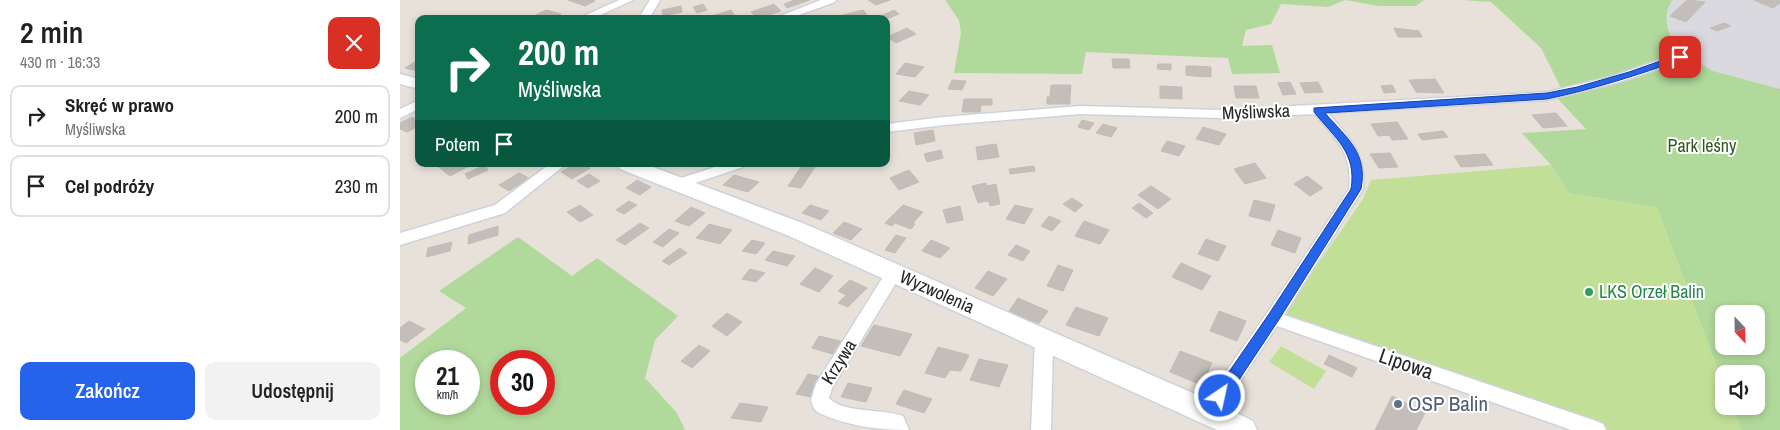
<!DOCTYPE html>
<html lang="pl">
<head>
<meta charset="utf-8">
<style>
	body { margin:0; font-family:"Archivo Narrow",sans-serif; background:#f2f2f2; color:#202124; height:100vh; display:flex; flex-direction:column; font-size:19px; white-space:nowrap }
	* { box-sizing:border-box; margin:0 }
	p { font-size:16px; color:#757577 }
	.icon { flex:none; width:28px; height:28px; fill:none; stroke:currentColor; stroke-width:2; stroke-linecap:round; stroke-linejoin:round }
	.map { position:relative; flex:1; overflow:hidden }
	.panel { display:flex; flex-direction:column; background:#fff; width:400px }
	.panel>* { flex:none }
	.banner { position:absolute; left:15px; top:15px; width:475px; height:152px; border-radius:10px; box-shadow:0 2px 8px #0003; background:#0b6e4f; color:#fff; overflow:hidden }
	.needle { width:32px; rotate:158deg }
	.tools { position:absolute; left:1315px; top:305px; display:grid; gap:10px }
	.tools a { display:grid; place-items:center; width:50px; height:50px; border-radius:10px; background:#fff; box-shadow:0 2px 8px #0003; font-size:25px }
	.speed { position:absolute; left:15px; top:350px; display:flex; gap:10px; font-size:25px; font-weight:700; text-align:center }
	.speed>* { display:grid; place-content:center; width:65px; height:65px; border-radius:50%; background:#fff; box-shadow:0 2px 8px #0003; line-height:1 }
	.speed small { font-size:12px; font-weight:400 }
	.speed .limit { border:8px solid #d22; background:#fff; color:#111 }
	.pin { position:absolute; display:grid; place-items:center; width:42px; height:42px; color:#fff; margin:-21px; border-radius:10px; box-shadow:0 2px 8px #0006 }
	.me { position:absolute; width:55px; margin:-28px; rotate:34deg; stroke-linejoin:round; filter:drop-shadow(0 0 4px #0008) }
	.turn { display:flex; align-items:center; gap:18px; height:105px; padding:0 20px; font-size:22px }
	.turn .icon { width:65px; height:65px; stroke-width:2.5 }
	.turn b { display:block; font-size:35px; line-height:42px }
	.then { display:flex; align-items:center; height:48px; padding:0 20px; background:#0003; gap:10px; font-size:19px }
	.round { display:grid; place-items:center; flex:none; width:52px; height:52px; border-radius:10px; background:#f2f2f2 }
	.headline { display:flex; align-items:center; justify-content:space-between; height:85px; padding:0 20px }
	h1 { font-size:30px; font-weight:600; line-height:38px }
	.primary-button { display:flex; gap:10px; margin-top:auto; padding:10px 20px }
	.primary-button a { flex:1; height:58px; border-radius:10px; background:#2563eb; color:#fff; font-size:20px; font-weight:600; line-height:58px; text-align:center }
	.primary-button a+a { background:#f2f2f2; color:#202124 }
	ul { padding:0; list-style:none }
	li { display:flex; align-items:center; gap:15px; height:62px; margin:0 10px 8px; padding:0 10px; border:2px solid #e0e0e0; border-radius:10px }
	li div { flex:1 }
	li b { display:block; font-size:19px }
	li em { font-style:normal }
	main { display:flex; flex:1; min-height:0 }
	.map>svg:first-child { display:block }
</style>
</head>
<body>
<main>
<section class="panel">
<div class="headline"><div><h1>2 min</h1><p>430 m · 16:33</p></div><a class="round" style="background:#d93025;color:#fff"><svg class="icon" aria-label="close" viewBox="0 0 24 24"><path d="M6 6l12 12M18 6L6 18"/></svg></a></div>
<ul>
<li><svg class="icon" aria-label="right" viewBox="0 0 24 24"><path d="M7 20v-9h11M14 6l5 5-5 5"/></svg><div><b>Skręć w prawo</b><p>Myśliwska</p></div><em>200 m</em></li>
<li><svg class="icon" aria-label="arrive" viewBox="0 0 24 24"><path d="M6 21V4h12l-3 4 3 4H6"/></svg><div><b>Cel podróży</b></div><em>230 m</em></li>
</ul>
<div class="primary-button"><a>Zakończ</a><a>Udostępnij</a></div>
</section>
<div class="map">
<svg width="1380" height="430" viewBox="0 0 1380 430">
	<rect width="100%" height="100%" fill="#e8e1d9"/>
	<!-- industrial -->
	<path fill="#dbd9e0" d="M1273,0H1380V89L1313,71L1282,53L1273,44L1267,19L1268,7Z"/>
	<!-- green -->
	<path fill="#b1d99b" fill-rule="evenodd" d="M545,0H1024L1016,6H979L945,0L928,7L881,4L871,24L846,30L842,46L872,45L880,73L832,74L828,58L686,52L682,74L554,73L561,33L559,20Z
		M1062,0H1273C1260,15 1269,40 1282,53L1217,75L1162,90L1141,48L1091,2Z
		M1291,58L1313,71L1380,89V430H1341L1332,406H1356V374H1324V386L1257,208L1169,193L1151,165L1122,133L1186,129L1157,98L1226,81ZM1324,314H1356V346H1324Z
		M118,237L172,276L197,258L278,316L255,340L245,378L277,413L285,430H0V358L66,308L39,291ZM26,361H69V404H26ZM144,361V404H101V361Z"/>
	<!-- pitch -->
	<path fill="#c2df98" d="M1151,165L1169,193L1257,208L1324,386V406H1332L1341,430H1180L1094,403L884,313L963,199L971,180Z
		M881,346L926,371L914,389L869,362Z"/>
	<!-- building -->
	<path fill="#c3beb9" stroke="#c2bdb3" d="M168,0H192L195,1L185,6Z
		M395,0H410L387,8L384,4Z
		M468,0H490L476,5Z
		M1287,0L1305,2L1286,22L1270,16Z
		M1354,0H1379L1380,3L1373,8Z
		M303,4L307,10L297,13L293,7Z
		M374,4L381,11L358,19L351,12Z
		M281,6L282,12L263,16L262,10Z
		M146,10L161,14L153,19L130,18Z
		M331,10L336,18L314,19L312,16Z
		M463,10L468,16L458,19H446L443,15Z
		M494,10L499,14L489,18L483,15Z
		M1324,23L1331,26L1317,31L1310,28Z
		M507,28L516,34L496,43L487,37Z
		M994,28L1019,31L1022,37H998Z
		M712,59H729L730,68H713Z
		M15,62L19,63L18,71L5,68Z
		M505,63L524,67L515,77L496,74Z
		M758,64H771V70L757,69Z
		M786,66H794V76L786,75Z
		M794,66L811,67V77L794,76Z
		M1035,79L1044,93L1016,92L1009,80Z
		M552,80L566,81L562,90L548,89Z
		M890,82L896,94L883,95L878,83Z
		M918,82L923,92L905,93L900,83Z
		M651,85H671L670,97H650Z
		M992,85L996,92L984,93L981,86Z
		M760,86L782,87V99L760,98Z
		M834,86H856L859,98H836Z
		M509,91L529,95L520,105L499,101Z
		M647,97H670V104H647Z
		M564,99H592V105H581L580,112H562Z
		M1156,113L1167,126L1143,128L1132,115Z
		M12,117L19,121V126L7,132L0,129V123Z
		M682,120L694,123L689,130L678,127Z
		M997,122L1008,139L992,140L989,135L978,136L971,124Z
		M703,124L717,128L711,137L696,133Z
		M803,127L826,134L819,145L796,139Z
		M533,130L535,141L516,145L514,133Z
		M1043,131L1048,137L1022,140L1018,134Z
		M767,141L785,146L779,156L761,151Z
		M596,144L599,157L578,160L576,147Z
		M541,150L543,158L527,162L524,154Z
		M990,153L998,167L979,168L970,154Z
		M1085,154L1093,165L1061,167L1054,156Z
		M855,163L866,178L845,184L834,169Z
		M35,164H66L69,166L50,176Z
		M175,164H183L190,168L172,179L161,172Z
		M403,164H417L401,188L388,186Z
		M85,165L88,170L68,179L65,174Z
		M634,166L635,171L610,174L609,169Z
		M509,170L519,182L499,190L490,178Z
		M119,173L129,178L109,191L99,185Z
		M189,174L200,181L188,188L177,181Z
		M334,175L359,182L348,192L323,185Z
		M907,176L923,188L910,196L894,184Z
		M237,180L251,187L240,195L226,188Z
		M586,183L587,186L596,184L600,204L590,206L589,202L586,201L578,203L572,186Z
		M751,186L771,199L758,209L738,195Z
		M672,198L683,205L675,212L663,204Z
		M854,200L875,205L870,221L849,216Z
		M229,201L237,205L224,214L216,210Z
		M739,203L753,213L746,218L732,208Z
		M180,205L193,215L180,222L167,212Z
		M410,205L429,211L421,220L402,213Z
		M503,205L523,212L513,223L515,224L511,229L495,223L492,226L485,223Z
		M615,205L633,209L624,224L606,219Z
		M560,206L563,220L547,223L543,210Z
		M291,207L305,213L289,226L275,221Z
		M649,216L661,221L652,231L641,226Z
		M684,221L709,230L700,244L675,236Z
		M444,222L462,229L451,240L433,233Z
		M240,223L249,228L225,245L216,240Z
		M309,224L332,230L320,244L296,238Z
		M98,226V235L68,244L69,235Z
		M269,229L279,233L263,247L253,242Z
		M878,230L901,238L895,253L871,245Z
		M496,235L506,238L495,253L485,250Z
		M806,239L826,246L818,261L798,254Z
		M352,240L365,243L356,254L342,251Z
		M531,240L550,248L540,258L522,251Z
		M52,242L50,251L26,257L28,248Z
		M616,245L630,251L623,261L608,255Z
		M280,248L287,253L269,265L262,261Z
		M373,251L395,256L387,266L365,260Z
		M781,263L811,276L802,290L772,277Z
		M658,265L673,270L663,291L647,286Z
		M415,268L433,276L419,292L400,284Z
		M350,269L365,273L356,282L342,279Z
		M588,271L607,279L593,296L575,288Z
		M450,280L467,288L448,307L438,303L446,295L438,291Z
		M618,298L648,311L637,326L607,314Z
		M676,307L708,318L699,336L666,325Z
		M819,311L846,321L837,341L810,331Z
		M327,313L342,322L327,336L312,326Z
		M9,321L25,329L6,343L0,340V328Z
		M474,325L512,334L500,356L461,346Z
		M419,336L444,342L436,355L412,348Z
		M299,345L310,351L292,368L281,361Z
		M538,347L569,355L561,371L550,370L545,378L525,373Z
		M780,351L812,363L802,385L770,372Z
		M929,355L957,368L952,377L924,364Z
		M579,359L608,365L599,387L570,380Z
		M408,374L422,377L411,397L396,394Z
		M448,383L472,388L466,402L441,397Z
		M504,390L532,399L524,413L496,404Z
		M992,396L1025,413L1016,430H975Z
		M340,403L368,407L361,422L331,418Z"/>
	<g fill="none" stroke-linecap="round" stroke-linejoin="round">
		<!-- street casing -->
		<g stroke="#cfd2de" stroke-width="3">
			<path id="street" d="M219,0H233L192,19H177Z
				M250,0H260L249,19H238Z
				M421,0H436L435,2L388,19H372Z
				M1280,53L1284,54L1286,57L1284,60L1219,82L1147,100L928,113C950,138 966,154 963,189L884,315L1196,421L1203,424L1206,430H1171L877,326L816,418L809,420L802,418L800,412L802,406L867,313L949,189C953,153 936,139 915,114L821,118L680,114L544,125L486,132V124L544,117L680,106L821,110L1147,92L1210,77Z
				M19,100V109L0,118V109Z
				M150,164H166L105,213L0,245V233L95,205Z
				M324,164H345L343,167L277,189L272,187L270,184L272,181Z
				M494,267L500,269L502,273L432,388L429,398C442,413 484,409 503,416L509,430C479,430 447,426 419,413L414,409L411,400L416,384L488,269Z
				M644,333L650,335L653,340L651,430H631L635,340L638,335Z"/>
		</g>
		<!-- secondary casing -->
		<g stroke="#cfd2de" stroke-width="3">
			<path id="secondary" d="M0,74L19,79V89L0,84Z
				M217,164H245L405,224L818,404L853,421L857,430H817L389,236L220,169Z"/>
		</g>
		<!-- street -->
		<use href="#street" fill="#fff" fill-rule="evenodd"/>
		<!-- secondary -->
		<use href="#secondary" fill="#fff" fill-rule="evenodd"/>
	</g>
	<!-- route -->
	<path fill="#2563eb" stroke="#184099" d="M1280,54L1284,57L1283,59C1238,75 1194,89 1147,99L925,113C947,138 968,153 961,189L878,321L825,401L820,402L815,401L813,396L815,392L869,314L951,189C957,153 935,138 914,112V108L1147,93L1177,87L1229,72Z"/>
	<!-- markers -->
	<circle fill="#2e9e5b" stroke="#fff" stroke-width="2" cx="1189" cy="292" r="5"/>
	<circle fill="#5c6f8a" stroke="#fff" stroke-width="2" cx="998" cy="404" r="5"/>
	<g text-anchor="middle" stroke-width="4" stroke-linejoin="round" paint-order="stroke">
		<!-- street labels -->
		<g font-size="18" fill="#262626" stroke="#fff">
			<text transform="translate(856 112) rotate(-2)" y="6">Myśliwska</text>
			<text transform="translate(537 292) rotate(24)" y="6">Wyzwolenia</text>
			<text transform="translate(439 362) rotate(-58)" y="6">Krzywa</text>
		</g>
		<!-- park labels -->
		<g font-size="18" fill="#2d5920" stroke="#fff">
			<text x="1302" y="152">Park leśny</text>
		</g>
		<!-- leisure labels -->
		<g font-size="18" fill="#27864d" stroke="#fff" text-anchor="start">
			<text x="1199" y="298">LKS Orzeł Balin</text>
		</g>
		<!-- near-street labels -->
		<g font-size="21" fill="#262626" stroke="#fff">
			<text transform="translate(1006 364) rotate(19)" y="7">Lipowa</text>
		</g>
		<!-- near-service labels -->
		<g font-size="21" fill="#4e5e75" stroke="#fff" text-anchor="start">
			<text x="1008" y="411">OSP Balin</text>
		</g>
	</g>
</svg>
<div class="tools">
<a><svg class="needle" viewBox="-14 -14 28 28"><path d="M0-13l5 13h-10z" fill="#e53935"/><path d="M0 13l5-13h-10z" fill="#757577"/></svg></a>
<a><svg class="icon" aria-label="sound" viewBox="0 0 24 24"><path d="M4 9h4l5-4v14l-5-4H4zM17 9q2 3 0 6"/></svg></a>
</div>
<div class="speed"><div>21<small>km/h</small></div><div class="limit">30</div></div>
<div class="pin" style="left:1280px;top:57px;background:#d93025"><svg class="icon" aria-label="arrive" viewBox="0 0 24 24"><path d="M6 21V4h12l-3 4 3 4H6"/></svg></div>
<svg class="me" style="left:820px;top:396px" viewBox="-20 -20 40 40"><circle r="17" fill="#2563eb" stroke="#fff" stroke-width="3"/><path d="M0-11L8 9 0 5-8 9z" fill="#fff"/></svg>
<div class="banner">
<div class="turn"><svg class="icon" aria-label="right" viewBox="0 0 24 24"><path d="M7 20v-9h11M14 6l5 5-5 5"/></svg><div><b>200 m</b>Myśliwska</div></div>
<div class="then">Potem<svg class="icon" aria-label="arrive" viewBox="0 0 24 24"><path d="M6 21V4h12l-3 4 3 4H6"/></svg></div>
</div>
</div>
</main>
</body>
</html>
